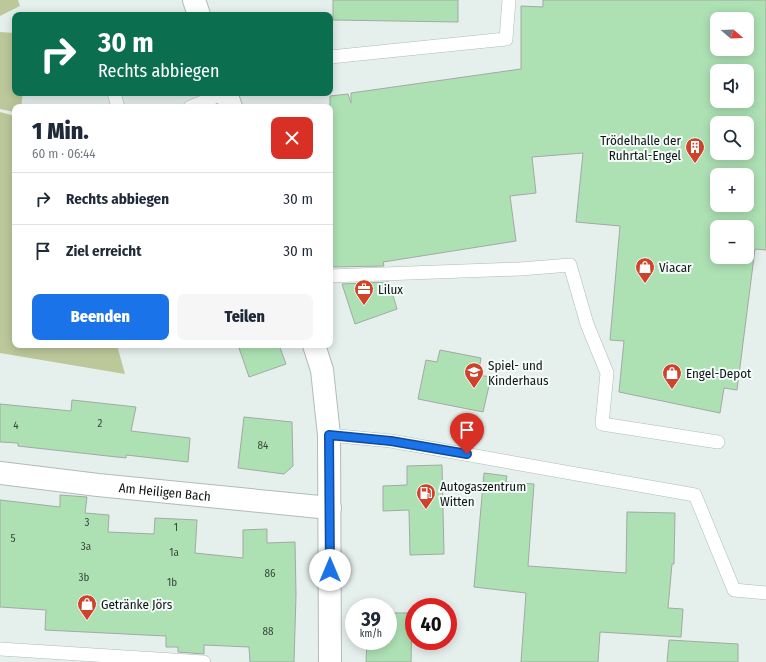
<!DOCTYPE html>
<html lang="de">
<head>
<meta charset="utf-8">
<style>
	body { margin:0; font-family:"Fira Sans Condensed",sans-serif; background:#f6f6f7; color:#1f2937; height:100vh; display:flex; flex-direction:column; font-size:15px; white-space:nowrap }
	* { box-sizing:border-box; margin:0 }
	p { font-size:13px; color:#747a83 }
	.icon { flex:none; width:22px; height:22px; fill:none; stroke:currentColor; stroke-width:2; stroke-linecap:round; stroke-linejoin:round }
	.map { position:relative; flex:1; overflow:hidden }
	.side { position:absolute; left:12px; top:104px; width:321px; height:244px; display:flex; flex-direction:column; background:#fff; border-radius:8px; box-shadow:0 2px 10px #0003 }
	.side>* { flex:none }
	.top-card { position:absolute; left:12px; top:12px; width:321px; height:84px; border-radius:8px; box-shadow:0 2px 10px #0003; background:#0b6e4f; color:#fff; overflow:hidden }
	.needle { width:26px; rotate:109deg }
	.controls { position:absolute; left:710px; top:12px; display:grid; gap:8px }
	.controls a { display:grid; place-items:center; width:44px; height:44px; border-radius:8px; background:#fff; box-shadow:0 2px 10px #0003; font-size:20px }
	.speed { position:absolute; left:345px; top:598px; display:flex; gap:8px; font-size:20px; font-weight:700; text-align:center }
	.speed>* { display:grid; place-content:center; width:52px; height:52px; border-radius:50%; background:#fff; box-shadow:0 2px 10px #0003; line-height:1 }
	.speed small { font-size:10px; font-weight:400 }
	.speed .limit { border:6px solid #d22; background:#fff; color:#111 }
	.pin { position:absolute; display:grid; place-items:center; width:34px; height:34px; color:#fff; margin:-41px -17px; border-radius:50% 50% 50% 0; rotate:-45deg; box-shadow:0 0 4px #0007 }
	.pin .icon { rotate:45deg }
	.me { position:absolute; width:44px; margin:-22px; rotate:0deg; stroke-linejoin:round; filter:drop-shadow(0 0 3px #0008) }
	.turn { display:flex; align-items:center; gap:14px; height:84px; padding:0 20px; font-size:18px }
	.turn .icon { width:52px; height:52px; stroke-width:2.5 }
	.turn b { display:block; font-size:28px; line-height:34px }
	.round { display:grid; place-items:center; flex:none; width:42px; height:42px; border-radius:8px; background:#f6f6f7 }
	.overview { display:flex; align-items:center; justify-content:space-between; height:68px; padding:0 20px }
	h1 { font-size:24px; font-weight:800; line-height:30px }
	.button { display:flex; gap:8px; margin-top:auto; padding:8px 20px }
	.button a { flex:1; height:46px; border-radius:8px; background:#1a73e8; color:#fff; font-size:16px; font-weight:800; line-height:46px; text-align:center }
	.button a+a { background:#f6f6f7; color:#1f2937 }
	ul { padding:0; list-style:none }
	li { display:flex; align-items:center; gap:12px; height:52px; padding:0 20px; border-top:1px solid #e0e1e3 }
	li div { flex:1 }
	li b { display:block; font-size:15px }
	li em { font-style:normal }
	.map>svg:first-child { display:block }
</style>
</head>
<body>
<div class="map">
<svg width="766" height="662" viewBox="0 0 766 662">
	<rect width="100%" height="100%" fill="#e5efec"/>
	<!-- green -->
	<path fill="#bcc89a" d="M0,0H18L20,6L0,16Z
		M0,32L15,33V93H23L21,107H15V112L0,109Z
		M0,112L15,116V345H117L125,374L0,353Z"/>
	<!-- building -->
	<path fill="#ade1b4" stroke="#a3a9a4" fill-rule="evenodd" d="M333,0H458V22L333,20Z
		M543,0H766V250L755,249L737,390L724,388L720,413L619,392L624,341L610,340L620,226L576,222L583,153L532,157L536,193L510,196L516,241L383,262L384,266L330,267V96L348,94L351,103V93L521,69V6L543,7ZM717,19H747V49H717ZM717,71H747V101H717ZM717,123H747V153H717ZM717,175H747V205H717ZM717,227H747V257H717Z
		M389,282L397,309L355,324L342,284Z
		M238,345H279L286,364L249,377Z
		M440,350L481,358L478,375L491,377L483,412L418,399L426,360L437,362Z
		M72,400L136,407L131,431L190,438L188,462L126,455V458L18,446V443L0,442V404L71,411Z
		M244,417L292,422L293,466L284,474L238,468Z
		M442,465L444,554L410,555L409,510L383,511V486L407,485V466Z
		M484,473L507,476L506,482L534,484L528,566L626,573L627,512L675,513L674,564H672L668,608L683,609L681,637L600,632L598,662H521L526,593L474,587Z
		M60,495L87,497L85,513L109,515L108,532L154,534L155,518L197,520L195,553L243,558V530L267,529V543L295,542L296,595L294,662H250L249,647L204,645V654L178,652V647H166V636L45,630L46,610L0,607V500L60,507Z
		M388,613H412L411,662H366L367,641H388Z
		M669,640L738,644V662H667Z"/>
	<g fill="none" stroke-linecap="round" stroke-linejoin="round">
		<!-- lane casing -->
		<g stroke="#b2bbb8" stroke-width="14">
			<path id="lane" d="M330,57L506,39L509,0
				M114,93L118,107
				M190,107L225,93
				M330,276L520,269L570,265L587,324L607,373L602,424L718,442
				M329,435L391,441L695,495L734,590L766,593
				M0,649L204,662"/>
		</g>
		<!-- street casing -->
		<g stroke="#b2bbb8" stroke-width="24">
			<g id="street">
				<path id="s1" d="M0,473L98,485L330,508"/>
			</g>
		</g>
		<!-- secondary casing -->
		<g stroke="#b2bbb8" stroke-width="24">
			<path id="secondary" d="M194,0L199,15
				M226,93L231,107
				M314,345L322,370L329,435L330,662"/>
		</g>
		<!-- lane -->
		<use href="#lane" stroke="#fff" stroke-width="13"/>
		<!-- street -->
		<use href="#street" stroke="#fff" stroke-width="22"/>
		<!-- secondary -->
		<use href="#secondary" stroke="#fff" stroke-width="22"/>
	</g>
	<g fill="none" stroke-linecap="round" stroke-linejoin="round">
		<!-- route casing -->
		<g stroke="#114b97" stroke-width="10">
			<path id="route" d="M330,570L329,435L391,441L467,454"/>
		</g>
		<!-- route -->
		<use href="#route" stroke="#1a73e8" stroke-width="7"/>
	</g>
	<!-- icons -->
	<defs>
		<g id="building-pin" transform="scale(1)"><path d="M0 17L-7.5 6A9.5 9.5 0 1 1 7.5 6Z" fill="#ce4329" stroke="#f3fcf9"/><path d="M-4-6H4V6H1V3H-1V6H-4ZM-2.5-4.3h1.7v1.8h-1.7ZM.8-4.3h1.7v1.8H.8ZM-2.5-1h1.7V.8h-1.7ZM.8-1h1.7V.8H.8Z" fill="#fff"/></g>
		<g id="shop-pin" transform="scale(1)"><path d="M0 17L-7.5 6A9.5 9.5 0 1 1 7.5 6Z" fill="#ce4329" stroke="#f3fcf9"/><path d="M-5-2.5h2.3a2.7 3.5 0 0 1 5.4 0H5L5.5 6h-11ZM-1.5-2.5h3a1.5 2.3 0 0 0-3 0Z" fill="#fff"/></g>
		<g id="office-pin" transform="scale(1)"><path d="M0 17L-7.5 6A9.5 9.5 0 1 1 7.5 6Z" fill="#ce4329" stroke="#f3fcf9"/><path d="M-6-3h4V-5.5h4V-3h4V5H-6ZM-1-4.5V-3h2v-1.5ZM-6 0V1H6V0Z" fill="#fff"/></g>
		<g id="school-pin" transform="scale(1)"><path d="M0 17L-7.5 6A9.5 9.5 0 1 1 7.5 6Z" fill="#ce4329" stroke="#f3fcf9"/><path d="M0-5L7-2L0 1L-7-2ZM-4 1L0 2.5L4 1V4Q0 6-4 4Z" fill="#fff"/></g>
		<g id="fuel-pin" transform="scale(1)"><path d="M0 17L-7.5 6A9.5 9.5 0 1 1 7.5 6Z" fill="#ce4329" stroke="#f3fcf9"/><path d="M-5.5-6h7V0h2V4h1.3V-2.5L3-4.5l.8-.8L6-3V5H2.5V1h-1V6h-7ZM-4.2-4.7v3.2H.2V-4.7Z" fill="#fff"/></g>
	</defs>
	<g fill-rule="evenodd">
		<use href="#building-pin" x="695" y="147"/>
		<use href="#shop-pin" x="645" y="267"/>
		<use href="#office-pin" x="364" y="289"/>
		<use href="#school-pin" x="474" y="372"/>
		<use href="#shop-pin" x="672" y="373"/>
		<use href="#fuel-pin" x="426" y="493"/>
		<use href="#shop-pin" x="87" y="604"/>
	</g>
	<g text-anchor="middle" stroke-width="4" stroke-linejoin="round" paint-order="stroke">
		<!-- number labels -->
		<g font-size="11" fill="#39483c">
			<text x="100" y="427">2</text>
			<text x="16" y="429">4</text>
			<text x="263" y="449">84</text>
			<text x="87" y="526">3</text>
			<text x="176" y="531">1</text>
			<text x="13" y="542">5</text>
			<text x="86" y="550">3a</text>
			<text x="174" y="556">1a</text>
			<text x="270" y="577">86</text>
			<text x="84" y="581">3b</text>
			<text x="172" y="586">1b</text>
			<text x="268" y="635">88</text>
		</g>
		<!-- poi labels -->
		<g font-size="13" fill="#121514" stroke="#f3fcf9" text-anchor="start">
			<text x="681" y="145" text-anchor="end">Trödelhalle der<tspan x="681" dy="15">Ruhrtal-Engel</tspan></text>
			<text x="659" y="272">Viacar</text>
			<text x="378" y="294">Lilux</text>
			<text x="488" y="370">Spiel- und<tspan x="488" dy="15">Kinderhaus</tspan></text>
			<text x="686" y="378">Engel-Depot</text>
			<text x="440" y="491">Autogaszentrum<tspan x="440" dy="15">Witten</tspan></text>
			<text x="101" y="609">Getränke Jörs</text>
		</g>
		<!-- street labels -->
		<g font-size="13" fill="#121514" stroke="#f3fcf9">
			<text dy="5" stroke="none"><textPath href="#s1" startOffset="166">Am Heiligen Bach</textPath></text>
		</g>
	</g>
</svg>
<div class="controls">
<a><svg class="needle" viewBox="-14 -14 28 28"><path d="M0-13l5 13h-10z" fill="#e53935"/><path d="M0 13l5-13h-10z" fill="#747a83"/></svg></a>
<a><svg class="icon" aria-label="sound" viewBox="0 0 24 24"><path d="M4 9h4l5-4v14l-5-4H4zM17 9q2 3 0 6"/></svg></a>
<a><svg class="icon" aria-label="search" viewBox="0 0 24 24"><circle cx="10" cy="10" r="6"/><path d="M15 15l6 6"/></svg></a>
<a>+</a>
<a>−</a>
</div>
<div class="speed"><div>39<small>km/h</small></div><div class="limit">40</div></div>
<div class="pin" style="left:467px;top:454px;background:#d93025"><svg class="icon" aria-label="arrive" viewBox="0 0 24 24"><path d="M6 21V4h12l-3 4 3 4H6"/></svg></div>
<svg class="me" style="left:330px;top:570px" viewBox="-20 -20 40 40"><circle r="19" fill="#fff"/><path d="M0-13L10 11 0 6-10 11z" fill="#1a73e8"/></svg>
<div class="top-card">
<div class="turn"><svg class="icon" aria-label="right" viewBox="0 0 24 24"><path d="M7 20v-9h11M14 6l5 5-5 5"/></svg><div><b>30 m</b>Rechts abbiegen</div></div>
</div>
<section class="side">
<div class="overview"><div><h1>1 Min.</h1><p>60 m · 06:44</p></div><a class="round" style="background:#d93025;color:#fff"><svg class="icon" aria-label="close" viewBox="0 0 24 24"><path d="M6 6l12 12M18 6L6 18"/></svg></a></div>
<ul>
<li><svg class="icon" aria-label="right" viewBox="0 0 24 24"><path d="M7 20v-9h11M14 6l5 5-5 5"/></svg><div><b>Rechts abbiegen</b></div><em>30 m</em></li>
<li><svg class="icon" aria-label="arrive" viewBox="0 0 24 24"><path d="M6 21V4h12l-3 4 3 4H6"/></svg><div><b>Ziel erreicht</b></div><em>30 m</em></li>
</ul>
<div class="button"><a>Beenden</a><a>Teilen</a></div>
</section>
</div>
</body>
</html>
